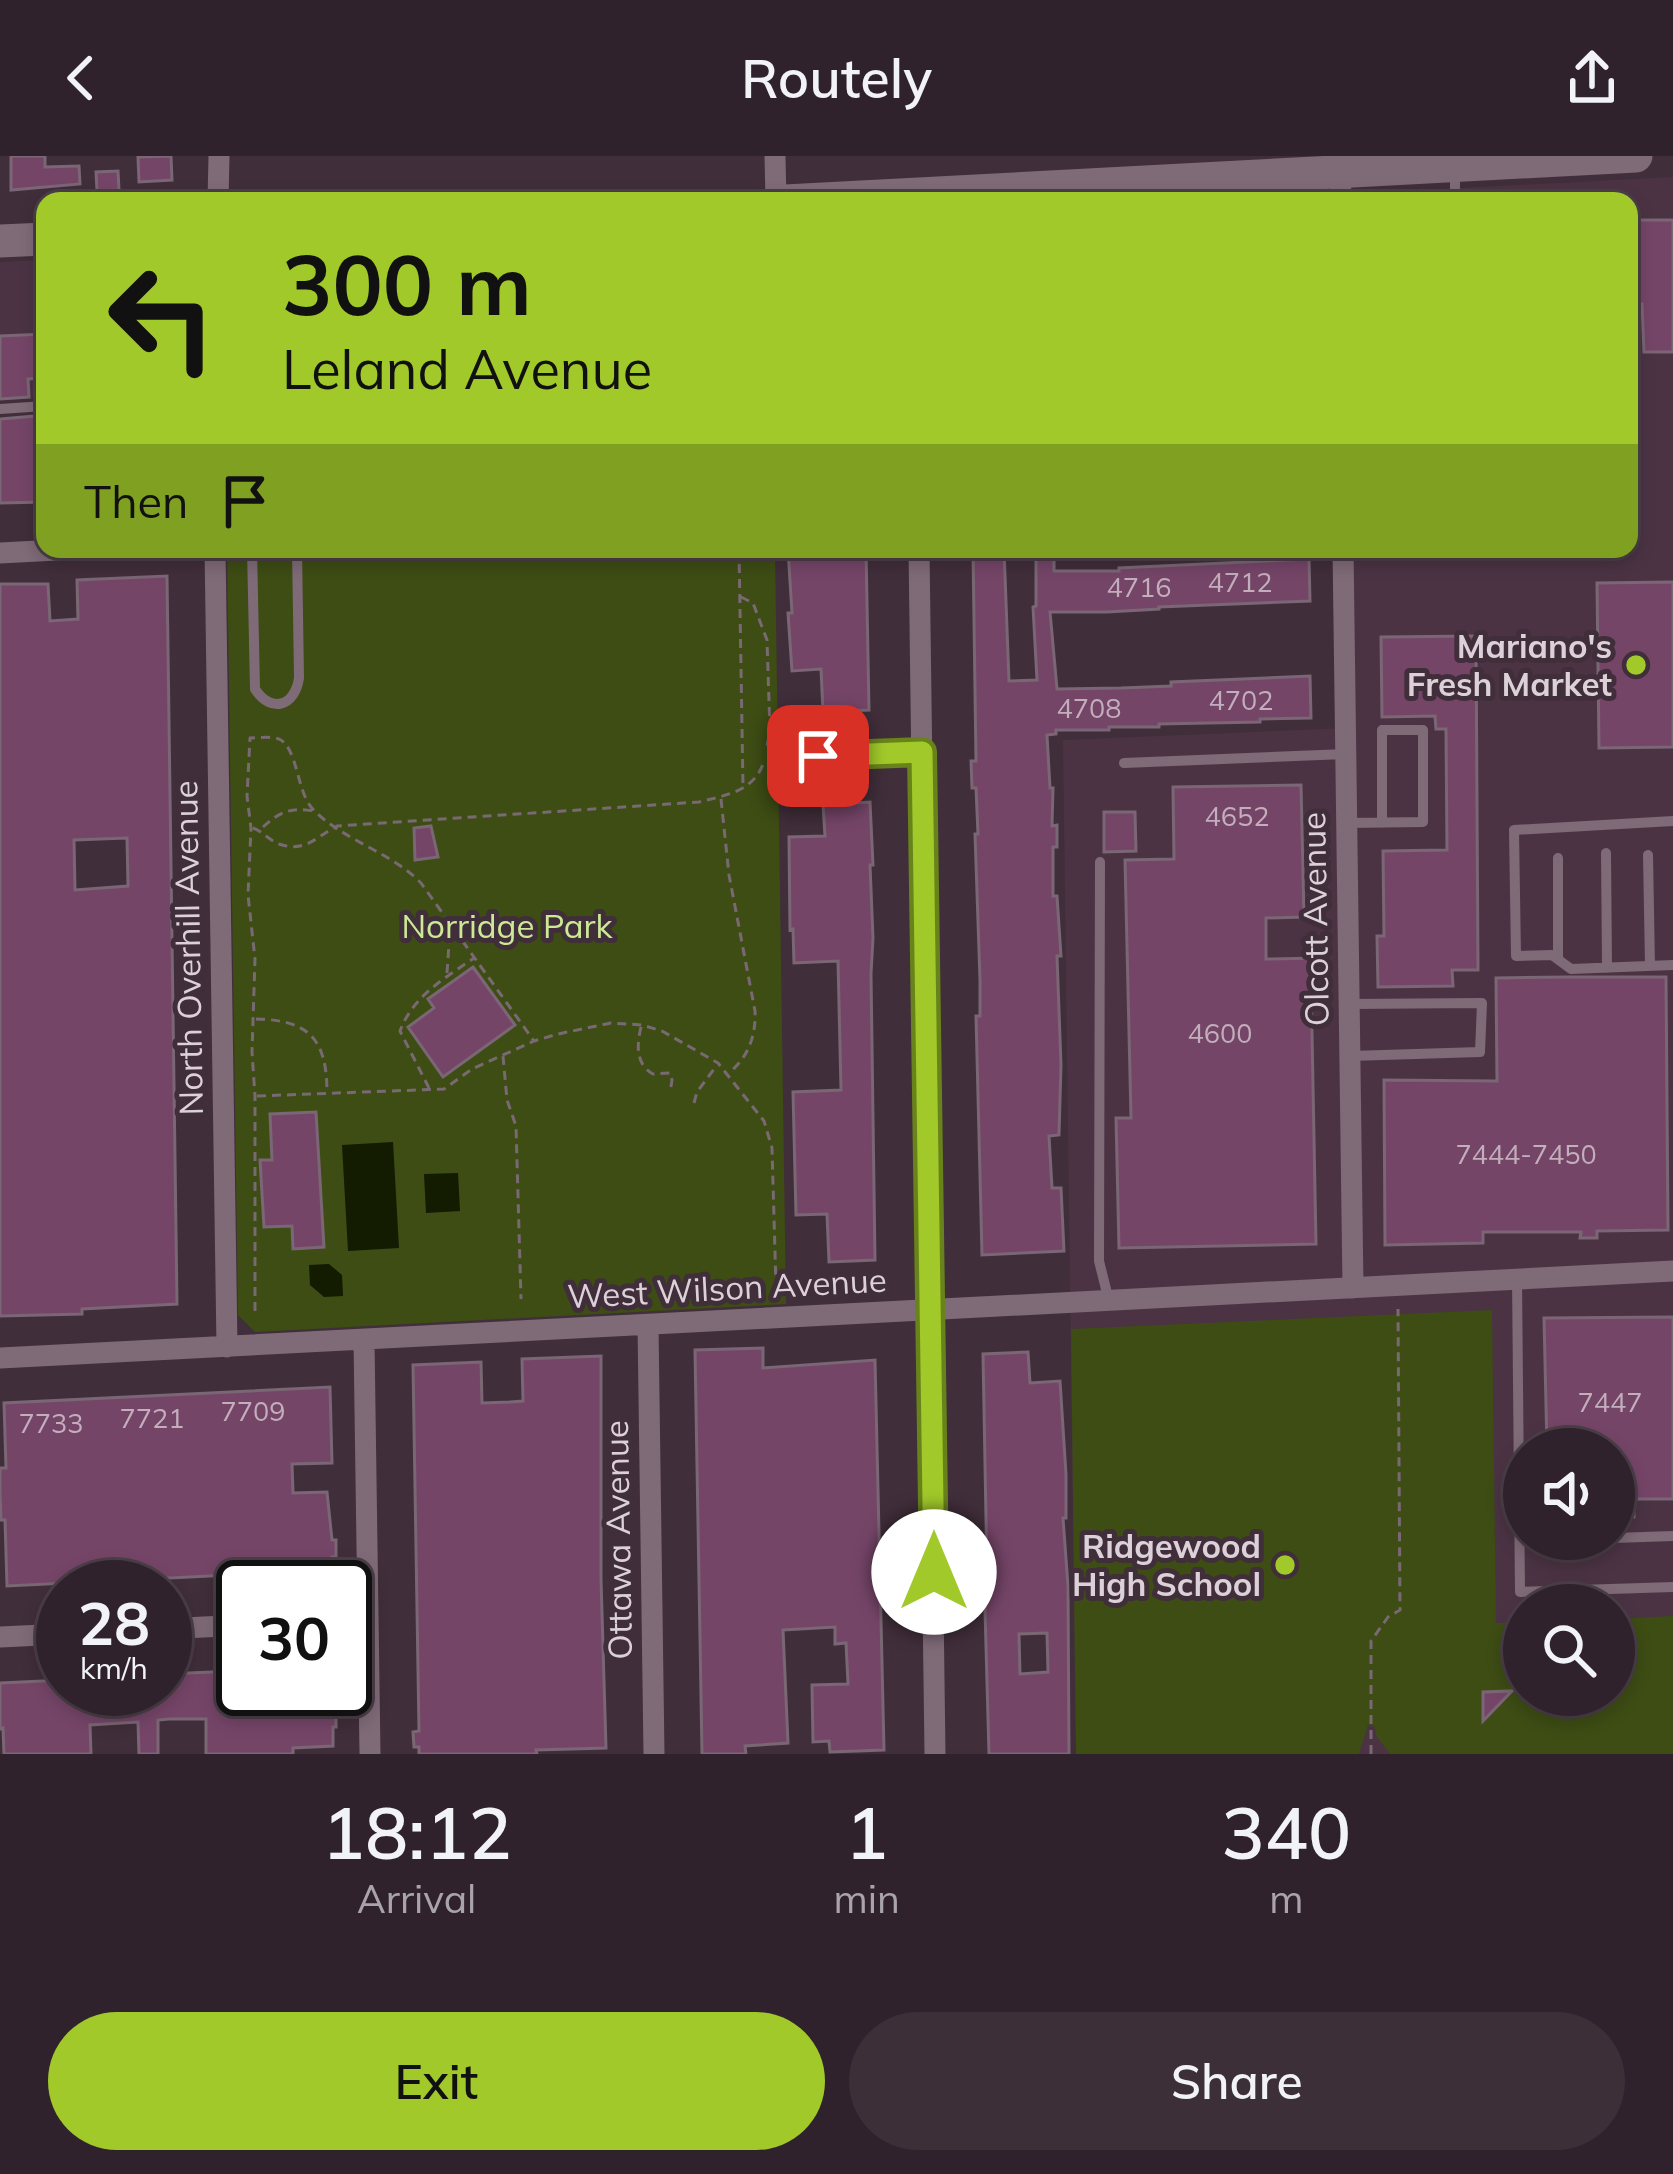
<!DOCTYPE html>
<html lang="en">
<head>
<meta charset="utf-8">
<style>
	body { margin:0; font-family:Mulish,sans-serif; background:#3c2f38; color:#f1f3f6; height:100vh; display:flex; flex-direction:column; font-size:45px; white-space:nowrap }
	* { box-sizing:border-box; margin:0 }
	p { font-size:39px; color:#a8a4a9 }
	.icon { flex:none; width:66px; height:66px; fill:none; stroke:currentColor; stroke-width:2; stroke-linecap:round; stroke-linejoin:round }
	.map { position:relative; height:1598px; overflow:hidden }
	.panel { display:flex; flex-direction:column; background:#30222c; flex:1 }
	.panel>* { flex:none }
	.banner { position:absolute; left:36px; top:36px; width:1602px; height:366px; border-radius:24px; box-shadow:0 6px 18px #0003,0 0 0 3px #4b3f48; background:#a1c92a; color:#111; overflow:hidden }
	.buttons { position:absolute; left:1503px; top:1272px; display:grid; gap:24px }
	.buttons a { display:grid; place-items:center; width:132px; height:132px; border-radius:50%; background:#30222c; box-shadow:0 6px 18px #0003,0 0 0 3px #4b3f48; font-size:60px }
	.speed { position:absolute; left:36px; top:1404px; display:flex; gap:24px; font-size:60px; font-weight:700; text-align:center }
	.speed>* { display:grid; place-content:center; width:156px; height:156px; border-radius:50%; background:#30222c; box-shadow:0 6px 18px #0003,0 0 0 3px #4b3f48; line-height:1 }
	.speed small { font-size:30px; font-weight:400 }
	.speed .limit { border:6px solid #111; border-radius:18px; background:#fff; color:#111 }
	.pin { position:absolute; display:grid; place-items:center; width:102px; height:102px; color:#fff; margin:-51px; border-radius:24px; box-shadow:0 6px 18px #0006 }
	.me { position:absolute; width:132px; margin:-66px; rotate:0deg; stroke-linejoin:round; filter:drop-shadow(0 0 9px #0008) }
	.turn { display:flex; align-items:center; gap:42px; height:252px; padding:0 48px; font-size:54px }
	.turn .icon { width:156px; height:156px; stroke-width:2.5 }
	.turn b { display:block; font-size:84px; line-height:102px }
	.then { display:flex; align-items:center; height:114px; padding:0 48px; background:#0003; gap:24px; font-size:45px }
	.eta { display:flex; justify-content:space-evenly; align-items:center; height:204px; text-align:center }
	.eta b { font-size:72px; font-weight:600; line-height:84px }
	.button { display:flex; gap:24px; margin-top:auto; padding:24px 48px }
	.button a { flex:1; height:138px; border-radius:72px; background:#a1c92a; color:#111; font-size:48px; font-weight:600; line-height:138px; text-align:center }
	.button a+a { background:#3c2f38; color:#f1f3f6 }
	header { display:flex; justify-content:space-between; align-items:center; height:156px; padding:0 48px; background:#30222c; font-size:54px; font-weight:600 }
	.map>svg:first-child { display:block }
</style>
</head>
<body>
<header><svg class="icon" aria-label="back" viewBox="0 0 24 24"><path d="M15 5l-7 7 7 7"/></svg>Routely<svg class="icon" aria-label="share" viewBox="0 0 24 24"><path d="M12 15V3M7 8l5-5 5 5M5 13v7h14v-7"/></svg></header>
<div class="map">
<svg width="1673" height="1598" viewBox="0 0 1673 1598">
	<rect width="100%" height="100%" fill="#402e3a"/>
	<!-- built -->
	<path fill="#4b3344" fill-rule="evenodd" d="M1673,21V1598H1076L1063,584L1348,572L1347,393H1629V45H1345V38ZM1524,1293H1614V1383H1524ZM1524,1449H1614V1539H1524Z
		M45,104V242L0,244V106Z"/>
	<!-- green -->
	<path fill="#3d4d14" d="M227,393H775L786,1148L255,1176L238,1159Z
		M1492,1154L1496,1467H1524V1539H1614V1463L1673,1460V1598H1390L1377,1581L1374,1570L1368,1569L1359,1598H1076L1071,1173Z"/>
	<!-- water -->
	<path fill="#131b01" d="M393,986L399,1092L348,1095L342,989Z
		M458,1017L460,1055L426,1057L424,1018Z
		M329,1108L342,1119L343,1140L324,1141L310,1129L309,1109Z"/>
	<!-- building -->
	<path fill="#754568" stroke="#7a6674" stroke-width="3" fill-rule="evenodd" d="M11,0H45V11L79,10L80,28L11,34Z
		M171,0L172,24L139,26L138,1Z
		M118,15L119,34L97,35L96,16Z
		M1629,64H1673V196H1644L1642,148H1629Z
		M45,178V222L28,223L29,241L0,243V180Z
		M36,260L37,301H45V346L0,347V263Z
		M788,393H866L869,554L823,556L821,513L792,515L788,457H792Z
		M973,393H1004L1009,525L1037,524L1033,451L1036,450V393H1054V415H1119V412L1309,403L1310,445L1159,451V453L1107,456H1050L1057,533L1121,532L1171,530V526L1310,520L1311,562L1260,563V566L1159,568V571H1109V574H1056V578L1047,579L1050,632H1053L1052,670L1057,669V691H1053V740H1057L1061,800H1057L1061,909L1059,979L1049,980L1052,1032H1061L1064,1095L982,1099L976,860H980V824L975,678H978L976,632H972L971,605H976Z
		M167,420L177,1148L82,1153V1158L0,1160V428H48L50,465L78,463L77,424ZM127,682L128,730L75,734L74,684Z
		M1673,426V591L1599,592L1597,427Z
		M1476,480L1478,814H1452L1453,830L1378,831L1377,780H1384L1383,695L1447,694L1446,573H1436L1435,560L1382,561L1381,481Z
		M1301,629L1304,761L1266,762V803L1319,802V823L1311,824L1316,1088L1119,1092L1116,962H1131L1125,704L1174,703L1173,631Z
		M870,646L873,709H870L873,782L871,818L875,1104L829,1106L827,1058L796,1059L793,936L841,934L838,805L794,807L793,773L790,774L789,681L825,680L823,649Z
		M1104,656H1135L1136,695L1104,696Z
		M431,670L438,701L415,704L414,672Z
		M473,811L515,869L443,921L408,871L434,852L428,843Z
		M1566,821H1666L1668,1074L1597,1075V1082H1580L1581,1076H1483V1087L1385,1089L1384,924L1497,925L1496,822Z
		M316,956L324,1091L293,1093L292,1070L264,1071L260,1004H272L270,958Z
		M1673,1161V1343H1634V1361H1614V1293H1547L1544,1162Z
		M763,1192V1212L875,1204L884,1594L830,1596L829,1585L813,1586L812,1529L848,1528L846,1487L835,1488V1471L783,1474L788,1587L745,1590L746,1598H702L695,1194Z
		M1028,1196L1030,1227L1060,1225L1066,1318V1362H1063L1068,1430L1069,1598H989L984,1418L987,1417L983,1198ZM1047,1477L1048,1516L1020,1518L1019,1478Z
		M601,1200V1423L606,1592L536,1594L537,1598H419V1591H414L413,1576L419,1575L413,1209L481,1206L482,1247L510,1246L523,1245L522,1203Z
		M330,1231L332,1307L292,1308L293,1337L327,1336L332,1384H336V1401H332L333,1414L7,1430L5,1364H1L0,1335V1312H6L4,1247Z
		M235,1515V1533H336V1571H333V1590L293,1592V1598H206V1563H169L158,1564V1598H139L138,1566L90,1569L91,1598H4L3,1572L0,1573V1527L63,1524V1533H165V1518Z
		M1512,1535L1483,1565V1536Z"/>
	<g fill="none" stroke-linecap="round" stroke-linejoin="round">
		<!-- path -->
		<path stroke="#796973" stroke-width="3" stroke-dasharray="9 6" stroke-linecap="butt" d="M739,393L743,631
			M741,441L753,447L767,484L770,576L767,590
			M721,643L729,719L755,855C756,879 749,900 730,916
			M263,671C279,656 291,651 313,655
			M253,672C263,676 269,684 279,688C305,697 316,681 337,670L699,646C727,639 755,635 764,605
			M447,817L450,773
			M256,863C310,864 327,884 327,937
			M641,871C637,888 635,908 653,918L670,917L672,924L670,937
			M503,900L507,944L516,970L521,1143
			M429,932L400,875C413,840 445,822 474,802
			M257,940L444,933L472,913L534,885L558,878L611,867L642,869L662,875L718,907L764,965L772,992L776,1131
			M694,947L697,936L717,909
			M255,1155V940L252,896L255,803L248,739L251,672L247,640L250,582C258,582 271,580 279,583C297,591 297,634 311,651C339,683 390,695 421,727L534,885
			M1371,1598V1485L1388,1461L1400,1454L1398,1153"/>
		<!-- service -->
		<path stroke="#7f6a78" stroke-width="10" d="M1455,12V45
			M0,253L45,250
			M252,393L255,533C271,558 295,550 299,522L297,393
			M1124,607L1346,598
			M1673,665L1514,674L1516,800L1552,799L1571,813L1673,809
			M1347,667L1423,666V574H1382V667
			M1606,697L1607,812
			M1648,699L1650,810
			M1558,702V803
			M1100,706L1099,1105L1109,1145
			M1350,848L1482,847L1480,896L1350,900
			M1517,1123L1520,1436L1673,1431
			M1614,1382L1673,1380
			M1520,1386L1588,1383"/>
		<!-- minor -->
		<path stroke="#7f6a78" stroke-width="21" d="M775,0L776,45
			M1340,4L1341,45
			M218,45L219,0
			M215,393L227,1191
			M919,393L935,1598
			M1343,393L1353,1132
			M0,397L76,393
			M784,602L922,595
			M648,1169L654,1598
			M364,1184L370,1598
			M0,1202L1673,1115
			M165,1473L243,1469
			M0,1481L63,1478"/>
		<!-- secondary -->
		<path stroke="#7f6a78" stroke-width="33" d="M785,45L1636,0
			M0,85L45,83"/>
	</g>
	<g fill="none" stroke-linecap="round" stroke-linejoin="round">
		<!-- route casing -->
		<g stroke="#69831b" stroke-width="30">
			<path id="route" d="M818,600L922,596L934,1416"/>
		</g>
		<!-- route -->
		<use href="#route" stroke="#a1c92a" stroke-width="21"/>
	</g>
	<!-- markers -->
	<g fill="#a1c92a" stroke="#402e3a" stroke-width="4.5">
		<circle cx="1636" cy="509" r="12"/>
		<circle cx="1285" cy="1409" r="12"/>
	</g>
	<g text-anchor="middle" stroke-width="10" stroke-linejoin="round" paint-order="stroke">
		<!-- number labels -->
		<g font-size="27" fill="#c2aebc">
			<text x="1240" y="436">4712</text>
			<text x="1139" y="441">4716</text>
			<text x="1241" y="554">4702</text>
			<text x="1089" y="562">4708</text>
			<text x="1237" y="670">4652</text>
			<text x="1220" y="887">4600</text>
			<text x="1526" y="1008">7444-7450</text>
			<text x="1610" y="1256">7447</text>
			<text x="253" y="1265">7709</text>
			<text x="152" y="1272">7721</text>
			<text x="51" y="1277">7733</text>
		</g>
		<!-- poi labels -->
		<g font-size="33" font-weight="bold" fill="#dcd1d8" stroke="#402e3a" text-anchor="end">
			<text x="1612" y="502">Mariano's<tspan x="1612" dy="38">Fresh Market</tspan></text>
			<text x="1261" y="1402">Ridgewood<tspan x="1261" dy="38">High School</tspan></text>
		</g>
		<!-- street labels -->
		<g font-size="33" fill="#dcd1d8" stroke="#402e3a">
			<text transform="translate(1315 763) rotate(-91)" y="12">Olcott Avenue</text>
			<text transform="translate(188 792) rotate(-91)" y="12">North Overhill Avenue</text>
			<text transform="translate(727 1132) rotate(-3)" y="12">West Wilson Avenue</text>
			<text transform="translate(618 1384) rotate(-91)" y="12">Ottawa Avenue</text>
		</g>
		<!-- park labels -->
		<g font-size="33" fill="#cde995" stroke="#402e3a">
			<text x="507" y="782">Norridge Park</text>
		</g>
	</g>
</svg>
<div class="buttons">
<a><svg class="icon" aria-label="sound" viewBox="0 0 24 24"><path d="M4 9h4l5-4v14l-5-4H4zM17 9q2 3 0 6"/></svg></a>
<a><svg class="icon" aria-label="search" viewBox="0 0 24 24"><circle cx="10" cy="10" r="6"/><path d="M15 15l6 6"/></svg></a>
</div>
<div class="speed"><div>28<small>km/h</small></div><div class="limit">30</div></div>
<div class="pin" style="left:818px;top:600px;background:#d93025"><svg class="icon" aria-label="arrive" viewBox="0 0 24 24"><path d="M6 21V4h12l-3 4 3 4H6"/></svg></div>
<svg class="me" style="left:934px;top:1416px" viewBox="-20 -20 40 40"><circle r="19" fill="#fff"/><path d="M0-13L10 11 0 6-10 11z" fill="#a1c92a"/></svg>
<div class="banner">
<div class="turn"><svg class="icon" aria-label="left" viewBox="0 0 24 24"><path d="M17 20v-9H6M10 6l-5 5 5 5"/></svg><div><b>300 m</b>Leland Avenue</div></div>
<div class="then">Then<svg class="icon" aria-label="arrive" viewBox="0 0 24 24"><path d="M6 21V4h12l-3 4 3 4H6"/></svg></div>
</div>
</div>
<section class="panel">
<div class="eta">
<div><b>18:12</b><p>Arrival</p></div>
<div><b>1</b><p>min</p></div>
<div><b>340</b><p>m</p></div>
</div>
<div class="button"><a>Exit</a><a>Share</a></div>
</section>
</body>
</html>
